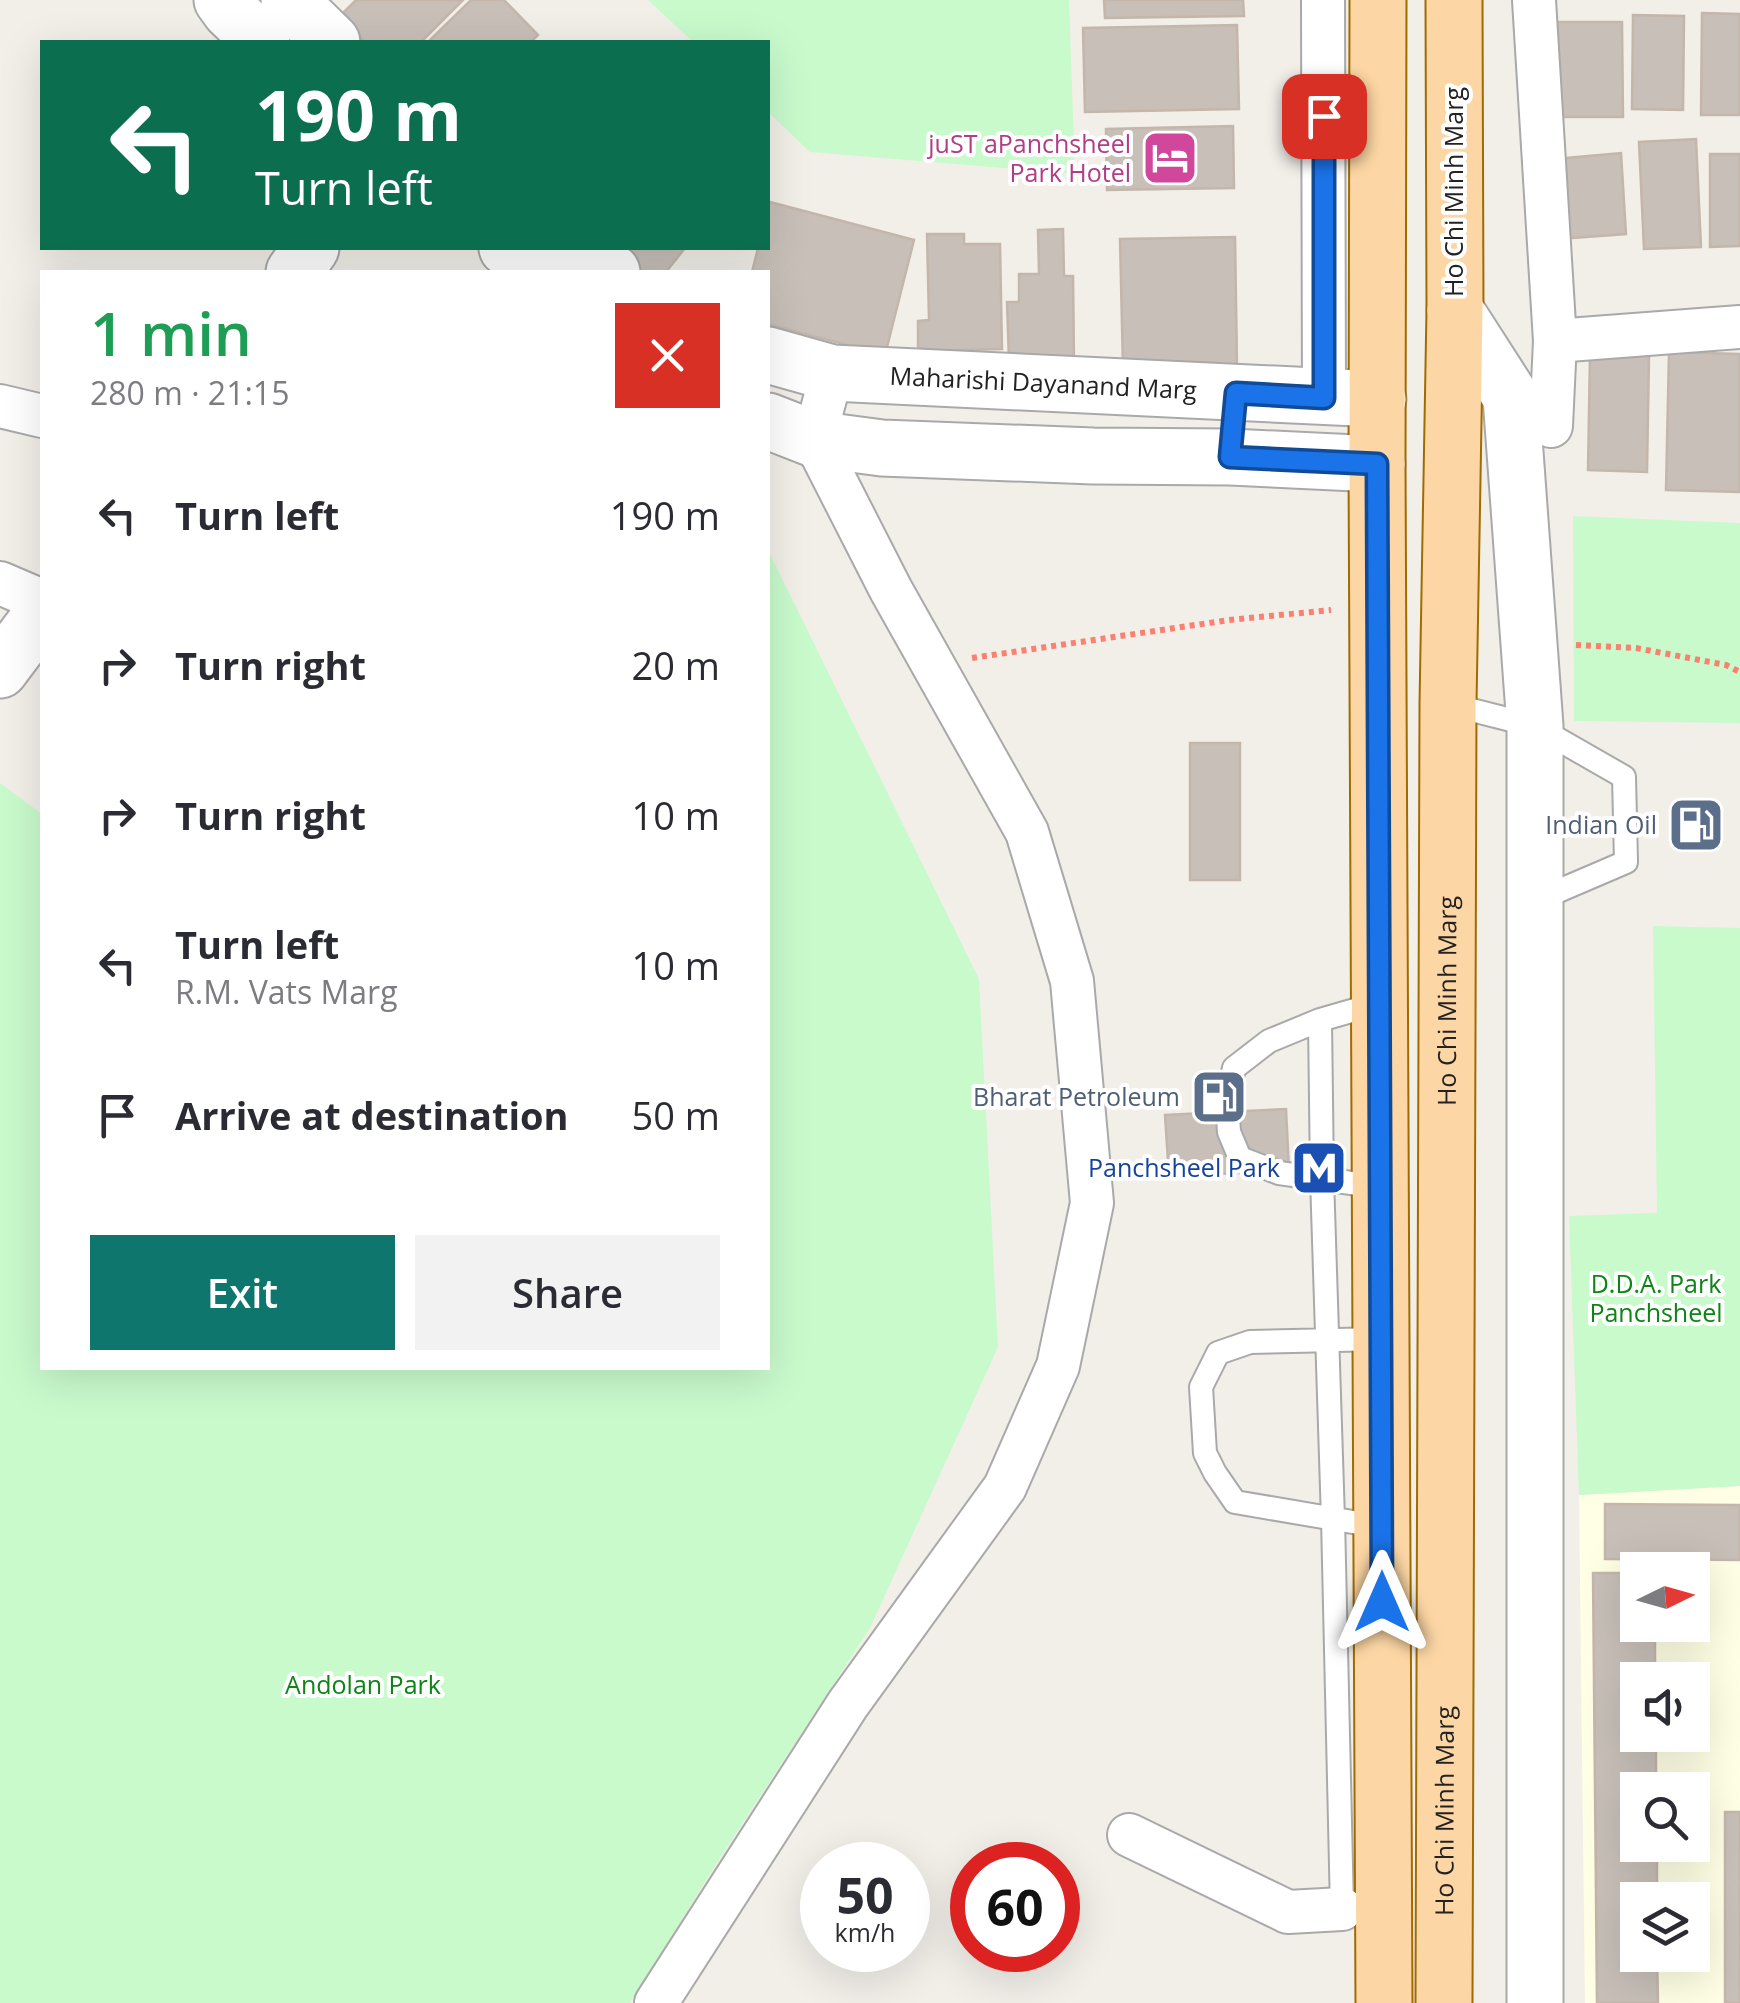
<!DOCTYPE html>
<html lang="en">
<head>
<meta charset="utf-8">
<style>
	body { margin:0; font-family:"Open Sans",sans-serif; background:#f2f2f3; color:#2b2b33; height:100vh; display:flex; flex-direction:column; font-size:38px; white-space:nowrap }
	* { box-sizing:border-box; margin:0 }
	p { font-size:32px; color:#7c7c81 }
	.icon { flex:none; width:55px; height:55px; fill:none; stroke:currentColor; stroke-width:2; stroke-linecap:round; stroke-linejoin:round }
	.map { position:relative; flex:1; overflow:hidden }
	.sheet { position:absolute; left:40px; top:270px; width:730px; height:1100px; display:flex; flex-direction:column; background:#fff; border-radius:0px; box-shadow:0 10px 40px #0002 }
	.sheet>* { flex:none }
	.banner { position:absolute; left:40px; top:40px; width:730px; height:210px; border-radius:0px; box-shadow:0 10px 40px #0002; background:#0b6e4f; color:#fff; overflow:hidden }
	.needle { width:65px; rotate:85deg }
	.controls { position:absolute; left:1620px; top:1552px; display:grid; gap:20px }
	.controls a { display:grid; place-items:center; width:90px; height:90px; border-radius:0px; background:#fff; box-shadow:0 10px 40px #0002; font-size:50px }
	.speed { position:absolute; left:800px; top:1842px; display:flex; gap:20px; font-size:50px; font-weight:700; text-align:center }
	.speed>* { display:grid; place-content:center; width:130px; height:130px; border-radius:50%; background:#fff; box-shadow:0 10px 40px #0002; line-height:1 }
	.speed small { font-size:25px; font-weight:400 }
	.speed .limit { border:15px solid #d22; background:#fff; color:#111 }
	.pin { position:absolute; display:grid; place-items:center; width:85px; height:85px; color:#fff; margin:-42px; border-radius:20px; box-shadow:0 5px 15px #0006 }
	.me { position:absolute; width:110px; margin:-55px; rotate:0deg; stroke-linejoin:round; filter:drop-shadow(0 0 8px #0008) }
	.turn { display:flex; align-items:center; gap:35px; height:210px; padding:0 50px; font-size:45px }
	.turn .icon { width:130px; height:130px; stroke-width:2.5 }
	.turn b { display:block; font-size:70px; line-height:85px }
	.round { display:grid; place-items:center; flex:none; width:105px; height:105px; border-radius:0px; background:#f2f2f3 }
	.head { display:flex; align-items:center; justify-content:space-between; height:170px; padding:0 50px }
	h1 { font-size:60px; font-weight:600; line-height:75px; color:#1e9e55 }
	.button { display:flex; gap:20px; margin-top:auto; padding:20px 50px }
	.button a { flex:1; height:115px; border-radius:0px; background:#0f766e; color:#fff; font-size:40px; font-weight:600; line-height:115px; text-align:center }
	.button a+a { background:#f2f2f3; color:#2b2b33 }
	ul { padding:0; list-style:none }
	li { display:flex; align-items:center; gap:30px; height:150px; padding:0 50px }
	li div { flex:1 }
	li b { display:block; font-size:38px }
	li em { font-style:normal }
	.map>svg:first-child { display:block }
</style>
</head>
<body>
<div class="map">
<svg width="1740" height="2003" viewBox="0 0 1740 2003">
	<rect width="100%" height="100%" fill="#f2efe9"/>
	<!-- education -->
	<path fill="#ffffe5" fill-rule="evenodd" d="M1740,1486V2003H1585L1579,1495ZM1638,1570H1692V1625H1638ZM1638,1680H1692V1735H1638ZM1638,1790H1692V1845H1638ZM1638,1900H1692V1955H1638Z"/>
	<!-- park -->
	<path fill="#c8facc" d="M648,0H1069L1075,174L810,152L768,112V42H693Z
		M1573,516L1740,523V723L1574,721Z
		M768,550L979,979L998,1347L870,1628L718,1861L630,2003H0V783L42,814V1368H768Z
		M1653,926L1740,928V1486L1579,1495L1569,1216L1657,1213Z"/>
	<!-- building -->
	<path fill="#c7bfb8" stroke="#c4b6ab" stroke-width="2.5" d="M356,0H463L421,42H365L339,17Z
		M471,0H504L538,35L531,42H428Z
		M1104,0H1243L1244,16L1105,18Z
		M1702,13L1740,14V115H1701Z
		M1633,15L1684,16L1683,110L1632,109Z
		M1550,22H1622L1623,117H1550Z
		M1237,25L1239,109L1085,112L1083,28Z
		M1233,126L1234,188L1107,190L1106,129Z
		M1696,139L1701,247L1644,249L1639,142Z
		M1621,153L1626,234L1560,239L1555,159Z
		M1710,154H1740V246L1710,247Z
		M770,202L914,240L885,355L768,324V272H752L758,248H768V212Z
		M1063,229L1064,276H1073L1074,360L1009,361L1007,302H1019V274H1039L1038,230Z
		M927,234H964V244H1000L1002,349L918,351V321L929,320Z
		M1235,237L1237,366L1123,368L1120,239Z
		M605,248H685L666,272H637Z
		M1669,352L1740,354V492L1666,490Z
		M1590,355H1649L1647,472L1588,470Z
		M1190,743H1240V880H1190Z
		M1286,1109L1289,1170L1169,1177L1165,1115Z
		M1605,1504L1740,1505V1560L1605,1559Z
		M1593,1573H1638V1625H1655V1680H1638V1735H1656V1790H1638V1845H1657V1900H1638V1955H1657L1658,2003H1597Z
		M1725,1812H1740V2003H1725Z"/>
	<g fill="none" stroke-linecap="round" stroke-linejoin="round">
		<!-- service casing -->
		<g stroke="#a9a9a9" stroke-width="26">
			<path id="service" d="M1448,704L1535,726L1624,777L1626,862L1535,901
				M1379,1003L1320,1020L1269,1041L1234,1068L1227,1101L1229,1132L1240,1158L1279,1173L1380,1187
				M1320,1020L1322,1178L1333,1519L1342,1909L1349,1908
				M1381,1339L1250,1342L1218,1353L1201,1387L1205,1453L1215,1473L1235,1502L1382,1527"/>
		</g>
		<!-- minor casing -->
		<g stroke="#a9a9a9" stroke-width="46">
			<path id="minor" d="M1323,0L1324,398
				M1534,0L1555,341L1551,426
				M1555,341L1740,327
				M0,406L42,416
				M0,583L42,601
				M1129,1835L1288,1912L1342,1909
				M656,2003L848,1704L1005,1487L1058,1366L1092,1203L1072,981L1027,832L891,590L814,439L832,373"/>
		</g>
		<!-- tertiary casing -->
		<g stroke="#a9a9a9" stroke-width="59">
			<g id="tertiary">
				<path d="M222,0L230,11L262,42"/>
				<path d="M289,0L332,42"/>
				<path d="M507,248L541,272"/>
				<path d="M579,248L612,272"/>
				<path d="M294,272L311,248"/>
				<path d="M1455,310L1511,397L1535,726V2003"/>
				<path id="s1" d="M768,355L832,373L1378,399"/>
				<path d="M768,421L814,439L882,448L1093,456L1230,457L1377,464"/>
				<path d="M0,670L42,614"/>
			</g>
		</g>
		<!-- primary casing -->
		<g stroke="#a06b00" stroke-width="59">
			<g id="primary">
				<path d="M1378,0L1377,464L1384,2003"/>
				<path id="s2" d="M1444,2003L1448,704L1455,310L1454,0"/>
			</g>
		</g>
		<!-- path -->
		<path stroke="#fa8072" stroke-width="6" stroke-dasharray="5 5" stroke-linecap="butt" d="M1576,645L1636,648L1726,665L1740,672
			M972,658L1229,620L1331,610"/>
		<!-- service -->
		<use href="#service" stroke="#fff" stroke-width="22"/>
		<!-- minor -->
		<use href="#minor" stroke="#fff" stroke-width="42"/>
		<!-- tertiary -->
		<use href="#tertiary" stroke="#fff" stroke-width="55"/>
		<!-- primary -->
		<use href="#primary" stroke="#fcd6a4" stroke-width="55"/>
	</g>
	<g fill="none" stroke-linecap="round" stroke-linejoin="round">
		<!-- route casing -->
		<g stroke="#114b97" stroke-width="25">
			<path id="route" d="M1324,116V398L1236,393L1230,457L1377,464L1382,1602"/>
		</g>
		<!-- route -->
		<use href="#route" stroke="#1a73e8" stroke-width="18"/>
	</g>
	<!-- icons -->
	<defs>
		<g id="hotel-square" transform="scale(2.875)"><rect x="-9" y="-9" width="18" height="18" rx="4" fill="#d1479c" stroke="#fff"/><path d="M-6-4.5h1.5V1H6V5H4.5V3h-9V5H-6ZM-4 0a1.8 1.8 0 1 1 3.6 0ZM.5 0V-2.5h3Q6-2.5 6 0Z" fill="#fff"/></g>
		<g id="fuel-square" transform="scale(2.875)"><rect x="-9" y="-9" width="18" height="18" rx="4" fill="#5c6f8a" stroke="#fff"/><path d="M-5.5-6h7V0h2V4h1.3V-2.5L3-4.5l.8-.8L6-3V5H2.5V1h-1V6h-7ZM-4.2-4.7v3.2H.2V-4.7Z" fill="#fff"/></g>
		<g id="metro-square" transform="scale(2.875)"><rect x="-9" y="-9" width="18" height="18" rx="4" fill="#1a4fb4" stroke="#fff"/><path d="M-5.5 5V-5H-3L0 0L3-5H5.5V5H3V-.5L0 4L-3-.5V5Z" fill="#fff"/></g>
	</defs>
	<g fill-rule="evenodd">
		<use href="#hotel-square" x="1170" y="158"/>
		<use href="#fuel-square" x="1696" y="825"/>
		<use href="#fuel-square" x="1219" y="1097"/>
		<use href="#metro-square" x="1319" y="1168"/>
	</g>
	<g text-anchor="middle" stroke-width="8" stroke-linejoin="round" paint-order="stroke">
		<!-- hotel labels -->
		<g font-size="25" fill="#b23c85" stroke="#fff" text-anchor="end">
			<text x="1131" y="153">juST aPanchsheel<tspan x="1131" dy="29">Park Hotel</tspan></text>
		</g>
		<!-- street labels -->
		<g font-size="25" fill="#222" stroke="#fff">
			<text transform="translate(1454 192) rotate(-90)" y="9">Ho Chi Minh Marg</text>
			<text dy="9" stroke="none"><textPath href="#s1" startOffset="278">Maharishi Dayanand Marg</textPath></text>
			<text dy="9" stroke="none"><textPath href="#s2" startOffset="1002">Ho Chi Minh Marg</textPath></text>
			<text dy="9" stroke="none"><textPath href="#s2" startOffset="192">Ho Chi Minh Marg</textPath></text>
		</g>
		<!-- service labels -->
		<g font-size="25" fill="#4e5e75" stroke="#fff" text-anchor="end">
			<text x="1657" y="834">Indian Oil</text>
			<text x="1180" y="1106">Bharat Petroleum</text>
		</g>
		<!-- transit labels -->
		<g font-size="25" fill="#164399" stroke="#fff" text-anchor="end">
			<text x="1280" y="1177">Panchsheel Park</text>
		</g>
		<!-- park labels -->
		<g font-size="25" fill="#0c8416" stroke="#fff">
			<text x="1656" y="1293">D.D.A. Park<tspan x="1656" dy="29">Panchsheel</tspan></text>
			<text x="363" y="1694">Andolan Park</text>
		</g>
	</g>
</svg>
<div class="controls">
<a><svg class="needle" viewBox="-14 -14 28 28"><path d="M0-13l5 13h-10z" fill="#e53935"/><path d="M0 13l5-13h-10z" fill="#7c7c81"/></svg></a>
<a><svg class="icon" aria-label="sound" viewBox="0 0 24 24"><path d="M4 9h4l5-4v14l-5-4H4zM17 9q2 3 0 6"/></svg></a>
<a><svg class="icon" aria-label="search" viewBox="0 0 24 24"><circle cx="10" cy="10" r="6"/><path d="M15 15l6 6"/></svg></a>
<a><svg class="icon" aria-label="layers" viewBox="0 0 24 24"><path d="M12 4l9 5-9 5-9-5zM3 14l9 5 9-5"/></svg></a>
</div>
<div class="speed"><div>50<small>km/h</small></div><div class="limit">60</div></div>
<div class="pin" style="left:1324px;top:116px;background:#d93025"><svg class="icon" aria-label="arrive" viewBox="0 0 24 24"><path d="M6 21V4h12l-3 4 3 4H6"/></svg></div>
<svg class="me" style="left:1382px;top:1602px" viewBox="-20 -20 40 40"><path d="M0-17L14 15 0 8-14 15z" fill="#1a73e8" stroke="#fff" stroke-width="4"/></svg>
<div class="banner">
<div class="turn"><svg class="icon" aria-label="left" viewBox="0 0 24 24"><path d="M17 20v-9H6M10 6l-5 5 5 5"/></svg><div><b>190 m</b>Turn left</div></div>
</div>
<section class="sheet">
<div class="head"><div><h1>1 min</h1><p>280 m · 21:15</p></div><a class="round" style="background:#d93025;color:#fff"><svg class="icon" aria-label="close" viewBox="0 0 24 24"><path d="M6 6l12 12M18 6L6 18"/></svg></a></div>
<ul>
<li><svg class="icon" aria-label="left" viewBox="0 0 24 24"><path d="M17 20v-9H6M10 6l-5 5 5 5"/></svg><div><b>Turn left</b></div><em>190 m</em></li>
<li><svg class="icon" aria-label="right" viewBox="0 0 24 24"><path d="M7 20v-9h11M14 6l5 5-5 5"/></svg><div><b>Turn right</b></div><em>20 m</em></li>
<li><svg class="icon" aria-label="right" viewBox="0 0 24 24"><path d="M7 20v-9h11M14 6l5 5-5 5"/></svg><div><b>Turn right</b></div><em>10 m</em></li>
<li><svg class="icon" aria-label="left" viewBox="0 0 24 24"><path d="M17 20v-9H6M10 6l-5 5 5 5"/></svg><div><b>Turn left</b><p>R.M. Vats Marg</p></div><em>10 m</em></li>
<li><svg class="icon" aria-label="arrive" viewBox="0 0 24 24"><path d="M6 21V4h12l-3 4 3 4H6"/></svg><div><b>Arrive at destination</b></div><em>50 m</em></li>
</ul>
<div class="button"><a>Exit</a><a>Share</a></div>
</section>
</div>
</body>
</html>
